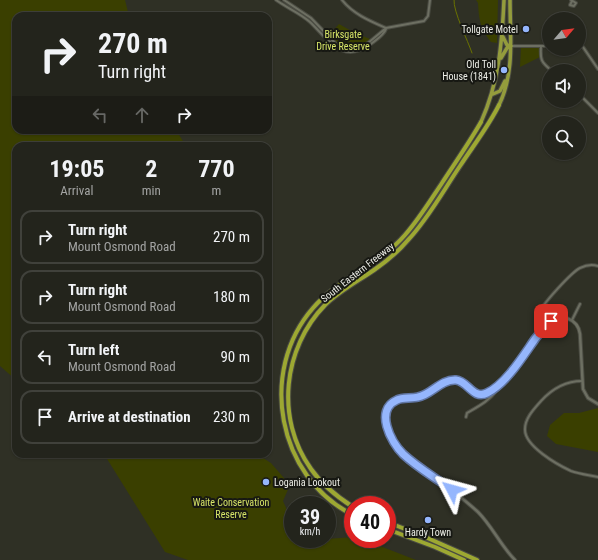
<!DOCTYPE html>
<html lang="en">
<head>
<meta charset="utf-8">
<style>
	body { margin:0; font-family:"Roboto Condensed",sans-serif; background:#2f3029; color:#f1f3f6; height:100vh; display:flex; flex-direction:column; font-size:15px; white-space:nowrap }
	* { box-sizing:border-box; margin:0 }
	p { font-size:13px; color:#a3a4a3 }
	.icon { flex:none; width:22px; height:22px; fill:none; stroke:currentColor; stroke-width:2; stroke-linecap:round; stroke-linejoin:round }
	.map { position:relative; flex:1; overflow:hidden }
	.details { position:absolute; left:12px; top:142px; width:260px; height:316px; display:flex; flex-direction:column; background:#23241c; border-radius:12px; box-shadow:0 1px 3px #0004,0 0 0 1px #40413b }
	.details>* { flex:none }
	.banner { position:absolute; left:12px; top:12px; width:260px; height:122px; border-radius:12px; box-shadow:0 1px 3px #0004,0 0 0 1px #40413b; background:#23241c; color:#f1f3f6; overflow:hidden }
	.needle { width:26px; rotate:61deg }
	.fabs { position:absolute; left:542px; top:12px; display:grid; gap:8px }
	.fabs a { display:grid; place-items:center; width:44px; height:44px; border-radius:50%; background:#23241c; box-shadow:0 1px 3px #0004,0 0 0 1px #40413b; font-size:20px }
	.speed { position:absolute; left:284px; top:496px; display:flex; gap:8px; font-size:20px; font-weight:700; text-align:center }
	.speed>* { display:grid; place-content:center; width:52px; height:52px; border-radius:50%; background:#23241c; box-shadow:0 1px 3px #0004,0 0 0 1px #40413b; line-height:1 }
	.speed small { font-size:10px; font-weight:400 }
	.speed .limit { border:6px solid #d22; background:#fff; color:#111 }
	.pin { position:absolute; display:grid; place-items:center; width:34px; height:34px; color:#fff; margin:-17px; border-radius:8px; box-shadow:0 2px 6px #0006 }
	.me { position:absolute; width:44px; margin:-22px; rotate:309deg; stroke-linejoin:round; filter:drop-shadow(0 0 3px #0008) }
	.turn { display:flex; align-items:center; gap:14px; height:84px; padding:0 20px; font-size:18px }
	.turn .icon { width:52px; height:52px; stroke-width:2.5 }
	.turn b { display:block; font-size:28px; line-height:34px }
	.lanes { display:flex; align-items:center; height:38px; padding:0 20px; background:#0003; justify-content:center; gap:20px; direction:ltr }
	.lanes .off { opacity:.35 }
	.eta { display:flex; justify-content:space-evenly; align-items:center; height:68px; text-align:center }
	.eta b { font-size:24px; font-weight:700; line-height:28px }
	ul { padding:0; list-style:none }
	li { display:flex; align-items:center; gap:12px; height:54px; margin:0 8px 6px; padding:0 12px; border:2px solid #40413b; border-radius:12px }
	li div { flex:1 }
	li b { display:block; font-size:15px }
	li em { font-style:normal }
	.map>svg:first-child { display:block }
</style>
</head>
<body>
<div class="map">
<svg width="598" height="560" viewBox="0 0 598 560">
	<rect width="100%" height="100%" fill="#2f3025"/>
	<!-- green -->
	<path fill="#3a3f00" d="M0,0H125L129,16H16V130H176L186,146H16V380L0,366Z
		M476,0H498L497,43L491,42C480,28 479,20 478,3Z
		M339,24L355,33L375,41L357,51H342L326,39Z
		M521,46H541L540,57L520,67Z
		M598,408V452L556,444L547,436L550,425L564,413H579Z
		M104,454H263V458L271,463L290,485L283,501L291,519L293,520V539H327L353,537V539H362L416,560H188L165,552Z"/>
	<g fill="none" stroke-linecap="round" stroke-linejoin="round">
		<!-- stream -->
		<path stroke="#6a7200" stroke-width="1" d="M454,0C453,11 468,41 472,53"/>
		<!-- minor casing -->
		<g stroke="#4a4b42" stroke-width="4">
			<path id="minor" d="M276,0C287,8 300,13 310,22C329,40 342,65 371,44C376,40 384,35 386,29
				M284,0L311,18L336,44L341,47L351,49L361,47L368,43L386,28L424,21L428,16L430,0
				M342,0C353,14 370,21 386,28
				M571,0L576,3L574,6L570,5L572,1
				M511,46H549
				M541,46C540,60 541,62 552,71
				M579,47H583L598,69
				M579,94L598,113
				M572,320L580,304
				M540,331L539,330C539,325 538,319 539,314C541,305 572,272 580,268C586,265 592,264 598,266
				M582,381C566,381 552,389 541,401C534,409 525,418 525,429C524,446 558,465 571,471C579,474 589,475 598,477
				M466,417L467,413C479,406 489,401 497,390L496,387"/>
		</g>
		<!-- tertiary casing -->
		<g stroke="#4a4b42" stroke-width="4.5">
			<path id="tertiary" d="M515,560C501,546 492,526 478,512C466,501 453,491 440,481C419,465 400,457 389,432C387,426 385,420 385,414C386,409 389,405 394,402C403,396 416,400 426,394C435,389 444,379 455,380C471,381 472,404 492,390C516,372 527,343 549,323C561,312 578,319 580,334L583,389L588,398L598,404"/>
		</g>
		<!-- trunk casing -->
		<g stroke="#4a4b42" stroke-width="5.5">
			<path id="trunk" d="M503,37L507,45L511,46
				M501,58L507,48L511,46
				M493,94L500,91L505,81
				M499,105C515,72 510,36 510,0
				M481,122C499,82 502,43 504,0"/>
		</g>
		<!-- motorway casing -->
		<g stroke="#4a4b42" stroke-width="6">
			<path id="motorway" d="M353,507C336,496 322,485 311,469C275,419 283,348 325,305C339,291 358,281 374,270C387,261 398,252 408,240C428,219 443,191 460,166C473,146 488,127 499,105
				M353,515C277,477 258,371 313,308C339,278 379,265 405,235C419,219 430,201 442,183C455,163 469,143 481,122
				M387,522L423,536L477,560
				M387,529L435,547L464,560"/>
		</g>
		<!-- minor -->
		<use href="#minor" stroke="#6d6f62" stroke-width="2"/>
		<!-- tertiary -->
		<use href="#tertiary" stroke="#6d6f62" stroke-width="2.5"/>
		<!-- trunk -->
		<use href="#trunk" stroke="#949c3c" stroke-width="3.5"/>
		<!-- motorway -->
		<use href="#motorway" stroke="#9da832" stroke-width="4"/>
	</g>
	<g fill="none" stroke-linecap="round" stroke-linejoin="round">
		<!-- route casing -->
		<g stroke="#6176a4" stroke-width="10">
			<path id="route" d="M452,490C436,478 418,468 403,454C391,442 374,410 397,400C403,397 411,399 418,397C431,395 441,379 456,380C468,381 473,400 487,393C506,384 523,356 535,339C540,333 545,326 551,321"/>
		</g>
		<!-- route -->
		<use href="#route" stroke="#95b6fd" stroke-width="7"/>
	</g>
	<!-- markers -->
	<g fill="#95b6fd" stroke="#171813" stroke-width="1.5">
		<circle cx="526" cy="29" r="4"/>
		<circle cx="504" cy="70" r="4"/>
		<circle cx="266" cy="482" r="4"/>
		<circle cx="428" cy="520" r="4"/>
	</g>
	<g text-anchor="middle" stroke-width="4" stroke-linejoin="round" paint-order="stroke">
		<!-- poi labels -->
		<g font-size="10" fill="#edeee7" stroke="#171813" text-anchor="end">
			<text x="518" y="33">Tollgate Motel</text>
			<text x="496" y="68">Old Toll<tspan x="496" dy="12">House (1841)</tspan></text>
			<text x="274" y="486" text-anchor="start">Logania Lookout</text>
			<text x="428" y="536" text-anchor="middle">Hardy Town</text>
		</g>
		<!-- park labels -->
		<g font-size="10" fill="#d7e568" stroke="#171813">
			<text x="343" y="38">Birksgate<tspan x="343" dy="12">Drive Reserve</tspan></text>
			<text x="231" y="506">Waite Conservation<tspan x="231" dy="12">Reserve</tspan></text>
		</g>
		<!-- street labels -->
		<g font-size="10" fill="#edeee7" stroke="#171813">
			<text transform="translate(357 272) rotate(-38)" y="4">South Eastern Freeway</text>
		</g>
	</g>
</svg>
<div class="fabs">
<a><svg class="needle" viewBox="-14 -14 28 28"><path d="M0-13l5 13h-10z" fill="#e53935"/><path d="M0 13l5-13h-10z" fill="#a3a4a3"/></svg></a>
<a><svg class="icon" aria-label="sound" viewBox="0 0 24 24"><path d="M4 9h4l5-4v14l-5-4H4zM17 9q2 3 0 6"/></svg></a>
<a><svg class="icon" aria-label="search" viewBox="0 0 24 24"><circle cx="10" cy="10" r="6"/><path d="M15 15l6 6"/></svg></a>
</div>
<div class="speed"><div>39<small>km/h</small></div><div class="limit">40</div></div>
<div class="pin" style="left:551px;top:321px;background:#d93025"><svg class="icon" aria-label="arrive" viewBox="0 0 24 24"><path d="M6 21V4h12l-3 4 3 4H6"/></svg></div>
<svg class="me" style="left:452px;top:490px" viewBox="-20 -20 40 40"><path d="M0-17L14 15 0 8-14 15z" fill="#95b6fd" stroke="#fff" stroke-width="4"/></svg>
<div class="banner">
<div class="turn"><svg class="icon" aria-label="right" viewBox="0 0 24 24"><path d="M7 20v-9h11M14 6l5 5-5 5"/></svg><div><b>270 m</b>Turn right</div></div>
<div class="lanes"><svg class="icon off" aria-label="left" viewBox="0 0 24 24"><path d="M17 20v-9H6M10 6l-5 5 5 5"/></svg><svg class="icon off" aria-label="ahead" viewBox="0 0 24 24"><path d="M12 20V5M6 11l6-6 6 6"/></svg><svg class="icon" aria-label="right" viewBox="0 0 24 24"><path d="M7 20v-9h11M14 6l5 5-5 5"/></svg></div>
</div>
<section class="details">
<div class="eta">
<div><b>19:05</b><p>Arrival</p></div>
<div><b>2</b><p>min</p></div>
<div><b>770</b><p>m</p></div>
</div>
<ul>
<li><svg class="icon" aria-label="right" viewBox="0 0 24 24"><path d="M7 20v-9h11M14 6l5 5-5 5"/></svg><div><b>Turn right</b><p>Mount Osmond Road</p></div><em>270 m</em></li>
<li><svg class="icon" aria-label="right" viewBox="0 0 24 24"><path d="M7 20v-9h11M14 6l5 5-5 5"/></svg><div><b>Turn right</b><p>Mount Osmond Road</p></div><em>180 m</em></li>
<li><svg class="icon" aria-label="left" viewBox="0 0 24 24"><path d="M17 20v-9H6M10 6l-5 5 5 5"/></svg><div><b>Turn left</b><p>Mount Osmond Road</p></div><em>90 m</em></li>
<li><svg class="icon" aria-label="arrive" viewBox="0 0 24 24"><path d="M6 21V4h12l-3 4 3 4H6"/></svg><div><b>Arrive at destination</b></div><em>230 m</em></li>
</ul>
</section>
</div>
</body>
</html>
